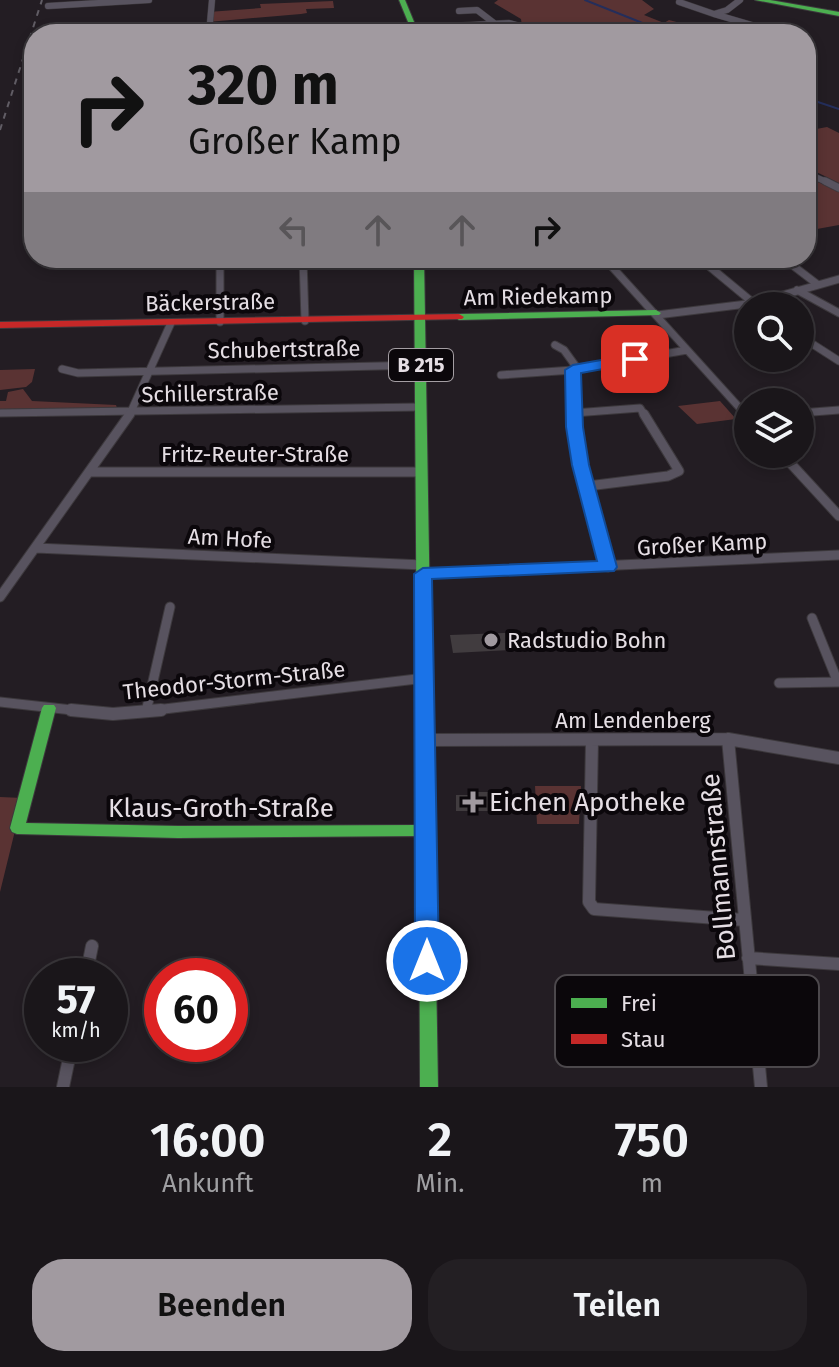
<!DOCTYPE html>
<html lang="de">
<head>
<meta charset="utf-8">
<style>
	body { margin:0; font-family:"Fira Sans",sans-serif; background:#231f23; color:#f1f3f6; height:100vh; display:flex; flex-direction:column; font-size:30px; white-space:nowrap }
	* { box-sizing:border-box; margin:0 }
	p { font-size:26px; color:#9f9fa2 }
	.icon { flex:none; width:44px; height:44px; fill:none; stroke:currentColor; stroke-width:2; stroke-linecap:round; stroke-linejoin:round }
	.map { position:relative; height:1087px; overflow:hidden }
	.side { display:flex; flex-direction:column; background:#1a161a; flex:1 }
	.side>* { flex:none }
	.top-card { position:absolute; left:24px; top:24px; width:792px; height:244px; border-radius:32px; box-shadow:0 4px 12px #0003,0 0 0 2px #383539; background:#a19aa0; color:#111; overflow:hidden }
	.tools { position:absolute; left:734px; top:292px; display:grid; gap:16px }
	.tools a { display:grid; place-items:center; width:80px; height:80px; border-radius:50%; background:#1a161a; box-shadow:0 4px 12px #0003,0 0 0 2px #383539; font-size:40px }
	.speed { position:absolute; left:24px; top:958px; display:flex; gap:16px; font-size:40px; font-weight:700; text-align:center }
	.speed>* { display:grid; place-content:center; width:104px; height:104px; border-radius:50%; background:#1a161a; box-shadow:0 4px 12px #0003,0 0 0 2px #383539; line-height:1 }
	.speed small { font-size:20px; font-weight:400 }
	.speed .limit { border:12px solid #d22; background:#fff; color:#111 }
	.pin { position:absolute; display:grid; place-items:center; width:68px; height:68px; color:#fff; margin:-34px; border-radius:16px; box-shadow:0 4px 12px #0006 }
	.me { position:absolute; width:88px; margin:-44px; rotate:0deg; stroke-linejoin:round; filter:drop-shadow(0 0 6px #0008) }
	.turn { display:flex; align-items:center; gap:28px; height:168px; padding:0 32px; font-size:36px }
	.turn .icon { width:104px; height:104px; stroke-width:2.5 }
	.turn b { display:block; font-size:56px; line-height:68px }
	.lanes { display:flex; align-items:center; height:76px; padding:0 32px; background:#0003; justify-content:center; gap:40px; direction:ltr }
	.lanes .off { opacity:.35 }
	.eta { display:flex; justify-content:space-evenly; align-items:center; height:136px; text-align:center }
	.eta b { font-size:48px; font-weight:600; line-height:56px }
	.action { display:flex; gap:16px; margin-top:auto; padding:16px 32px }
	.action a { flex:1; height:92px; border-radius:32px; background:#a19aa0; color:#111; font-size:32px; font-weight:600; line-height:92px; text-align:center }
	.action a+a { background:#231f23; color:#f1f3f6 }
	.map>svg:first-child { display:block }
</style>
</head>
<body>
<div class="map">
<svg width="839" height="1087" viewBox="0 0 839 1087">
	<rect width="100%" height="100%" fill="#231d23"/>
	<!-- green -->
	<path fill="#5a3333" d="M498,0H642L654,9L644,15L664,23L669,20L722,34H543L522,26L521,19L494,3Z
		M333,1L334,8L306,9L307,13L301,14L208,22V12L261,8L260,4Z
		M806,127L811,130L827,127L839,133V183L806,167Z
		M806,177L839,191V225L806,231Z
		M35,369L32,382L26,387L0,390V370Z
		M23,389L32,401L116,405L117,408L0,409V401H6L8,392Z
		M720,401L736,419L697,424L678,406Z
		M535,786H581L579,824H537Z
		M0,797L23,798L0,892Z"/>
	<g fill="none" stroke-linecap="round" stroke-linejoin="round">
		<!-- stream -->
		<path stroke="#242e5b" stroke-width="2" d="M585,0L670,34
			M806,98L839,109"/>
	</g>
	<!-- building -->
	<path fill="#413c3f" d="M529,632L532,649L453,653L450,635Z
		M478,792H493L494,811H456V795H478Z"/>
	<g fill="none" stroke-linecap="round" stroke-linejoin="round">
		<!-- street-far3 casing -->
		<g stroke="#3d393d" stroke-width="7">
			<path id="street-far3" d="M740,0L727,10L714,14L782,34
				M679,2L714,14
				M48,6L149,0
				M459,11L477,10L494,23
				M414,28L509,23L549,34
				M209,34L212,0
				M806,173L829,183"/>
		</g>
		<!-- street-far2 casing -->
		<g stroke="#3d393d" stroke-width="9">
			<path id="street-far2" d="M825,181L839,188
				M220,258V322
				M303,258L305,321
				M604,258L747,416
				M783,258L817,284
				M710,267L757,306
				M797,290L839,313
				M657,315L755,303L839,279
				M800,336L839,361
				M555,345L564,350L577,368
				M62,369L78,373L421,365
				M501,375L573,370
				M0,413L421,407
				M574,413L640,408L645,416
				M800,413L839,410
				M129,416L171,323
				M574,416L573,370L687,350"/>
		</g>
		<!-- street-far1 casing -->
		<g stroke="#3d393d" stroke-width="11">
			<path id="street-far1" d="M574,414L581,465L608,567
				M745,414L748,417
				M782,454L839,516
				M89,472H422
				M588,486L668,476L679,471L644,414
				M36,548L423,565
				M423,574L839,555
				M0,597L130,414
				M812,618L837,680
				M779,683L838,682
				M0,702L90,712
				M139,712L425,678
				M146,712L170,607"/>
		</g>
		<!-- street casing -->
		<g stroke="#3d393d" stroke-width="14">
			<path id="street" d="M71,710L113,714L161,710
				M728,739L761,1087
				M425,740L728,739L839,758
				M592,740L589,902L594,909L744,920
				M748,958L839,964
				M86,976L92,946
				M63,1087L72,1044"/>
		</g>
		<!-- fast casing -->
		<g stroke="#3d393d" stroke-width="2">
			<path id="fast" d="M399,0H405L419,34H413Z
				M755,0H770L839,12V16Z
				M414,258H424L438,1087H420L419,836L178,838L17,834L12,832L10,828L42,708L44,705H54L56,708L26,823L178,826L418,825Z
				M656,310L661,313L659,315L459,320L454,317L459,314Z"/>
		</g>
		<!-- jam casing -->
		<g stroke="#3d393d" stroke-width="2">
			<path id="jam" d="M459,314L464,317L462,319L0,328V322Z"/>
		</g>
		<!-- street-far3 -->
		<use href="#street-far3" stroke="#58535f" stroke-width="6"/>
		<!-- street-far2 -->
		<use href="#street-far2" stroke="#58535f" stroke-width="7"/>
		<!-- street-far1 -->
		<use href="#street-far1" stroke="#58535f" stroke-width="9"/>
		<!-- street -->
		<use href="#street" stroke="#58535f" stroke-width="12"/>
		<!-- fast -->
		<use href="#fast" fill="#4caf50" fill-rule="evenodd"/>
		<!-- jam -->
		<use href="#jam" fill="#c62828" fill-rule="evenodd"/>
		<!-- rail -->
		<path stroke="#615d65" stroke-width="2" stroke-dasharray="6 6" stroke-linecap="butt" d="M0,130L42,0"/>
	</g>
	<!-- route -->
	<path fill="#1a73e8" stroke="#114b97" stroke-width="2" d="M635,354L643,359L641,362L581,373L583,427L589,465L617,567L614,571L432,579L439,961L435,968L427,971L418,968L415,961L414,574L423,568L597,561L572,465L566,427L565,370L573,365Z"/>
	<!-- markers -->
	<g fill="#a19aa0" stroke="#0b070b" stroke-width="3">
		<circle cx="491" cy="640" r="8"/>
		<path d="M469 790h8v8h8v8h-8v8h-8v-8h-8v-8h8z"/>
	</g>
	<g text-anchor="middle" stroke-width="8" stroke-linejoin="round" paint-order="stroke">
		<!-- shield labels -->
		<rect fill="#0b070b" stroke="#a49ea3" stroke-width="2" x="389" y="349" width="64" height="32" rx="6"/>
		<g font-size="20" font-weight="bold" fill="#e5dee4">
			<text x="421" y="372">B 215</text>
		</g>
		<!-- street labels -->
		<g font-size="22" fill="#e5dee4" stroke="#0b070b">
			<text transform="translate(538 296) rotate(-1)" y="8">Am Riedekamp</text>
			<text transform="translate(210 302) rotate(-1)" y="8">Bäckerstraße</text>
			<text transform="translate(284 349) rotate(-1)" y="8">Schubertstraße</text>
			<text transform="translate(210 393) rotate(-1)" y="8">Schillerstraße</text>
			<text x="255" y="462">Fritz-Reuter-Straße</text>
			<text transform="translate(230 538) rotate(3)" y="8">Am Hofe</text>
			<text transform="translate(702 544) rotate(-3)" y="8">Großer Kamp</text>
			<text transform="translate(234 680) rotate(-6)" y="8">Theodor-Storm-Straße</text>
			<text x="633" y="728">Am Lendenberg</text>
		</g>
		<!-- poi labels -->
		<g font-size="22" fill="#e5dee4" stroke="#0b070b" text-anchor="start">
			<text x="507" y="648">Radstudio Bohn</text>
		</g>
		<!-- near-poi labels -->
		<g font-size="26" fill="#e5dee4" stroke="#0b070b" text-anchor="start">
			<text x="489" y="811">Eichen Apotheke</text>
		</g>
		<!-- near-street labels -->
		<g font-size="26" fill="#e5dee4" stroke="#0b070b">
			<text x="221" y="817">Klaus-Groth-Straße</text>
			<text transform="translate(718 867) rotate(-95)" y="9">Bollmannstraße</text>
		</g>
	</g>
	<!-- legend -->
	<rect x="555" y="975" width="264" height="92" rx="12" fill="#0b070b" stroke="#4c484c" stroke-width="2"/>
	<rect x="571" y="998" width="36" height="10" fill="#4caf50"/>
	<rect x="571" y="1034" width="36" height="10" fill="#c62828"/>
	<g font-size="22" fill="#e5dee4">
		<text x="621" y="1011">Frei</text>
		<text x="621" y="1047">Stau</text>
	</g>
</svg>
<div class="tools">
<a><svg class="icon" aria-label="search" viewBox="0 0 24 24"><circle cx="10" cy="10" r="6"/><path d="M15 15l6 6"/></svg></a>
<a><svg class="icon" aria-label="layers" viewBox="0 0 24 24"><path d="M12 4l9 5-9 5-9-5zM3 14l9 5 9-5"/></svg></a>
</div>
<div class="speed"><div>57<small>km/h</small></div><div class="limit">60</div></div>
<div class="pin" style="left:635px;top:359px;background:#d93025"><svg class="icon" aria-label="arrive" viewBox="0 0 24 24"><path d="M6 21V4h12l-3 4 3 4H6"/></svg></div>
<svg class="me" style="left:427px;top:961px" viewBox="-20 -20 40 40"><circle r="17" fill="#1a73e8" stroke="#fff" stroke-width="3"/><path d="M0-11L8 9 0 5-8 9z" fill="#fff"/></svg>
<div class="top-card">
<div class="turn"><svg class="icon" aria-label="right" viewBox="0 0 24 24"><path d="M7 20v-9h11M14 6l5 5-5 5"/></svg><div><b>320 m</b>Großer Kamp</div></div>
<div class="lanes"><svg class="icon off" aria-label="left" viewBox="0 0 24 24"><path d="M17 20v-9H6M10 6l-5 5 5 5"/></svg><svg class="icon off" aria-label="ahead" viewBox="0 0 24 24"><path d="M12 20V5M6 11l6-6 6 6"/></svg><svg class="icon off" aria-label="ahead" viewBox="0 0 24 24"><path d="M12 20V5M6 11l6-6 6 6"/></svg><svg class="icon" aria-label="right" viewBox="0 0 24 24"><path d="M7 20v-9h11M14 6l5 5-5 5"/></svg></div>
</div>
</div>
<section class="side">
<div class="eta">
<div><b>16:00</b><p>Ankunft</p></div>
<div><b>2</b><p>Min.</p></div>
<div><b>750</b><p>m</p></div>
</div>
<div class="action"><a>Beenden</a><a>Teilen</a></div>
</section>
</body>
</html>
